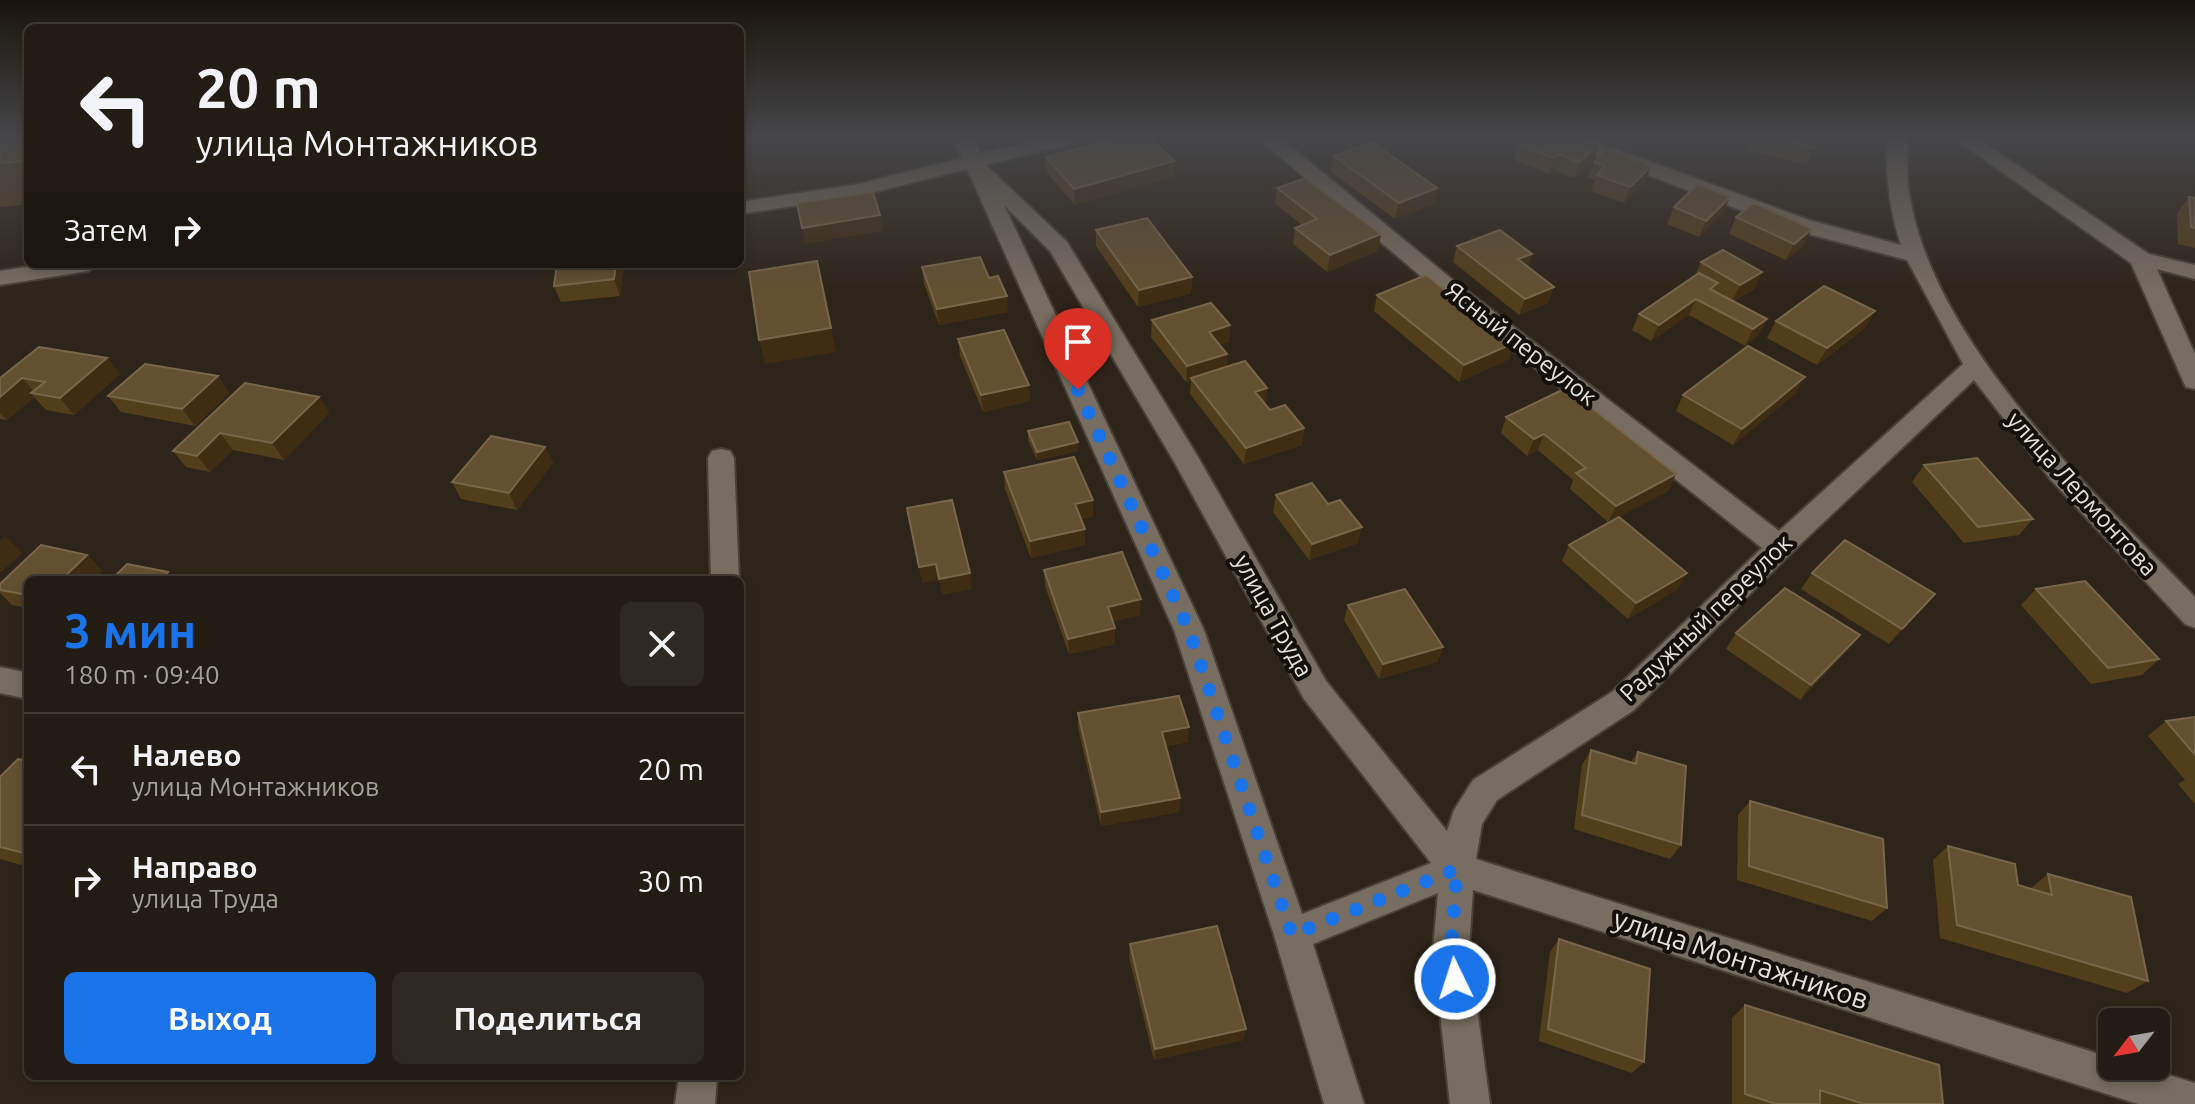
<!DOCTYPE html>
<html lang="ru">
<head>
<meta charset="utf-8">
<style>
	body { margin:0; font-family:Ubuntu,sans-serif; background:#2e2922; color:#f1f3f6; height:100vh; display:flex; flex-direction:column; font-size:30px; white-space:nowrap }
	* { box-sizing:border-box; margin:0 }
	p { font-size:26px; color:#a2a1a0 }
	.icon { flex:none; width:44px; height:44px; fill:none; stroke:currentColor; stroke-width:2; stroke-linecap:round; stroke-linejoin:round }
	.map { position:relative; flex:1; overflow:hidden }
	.panel { position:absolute; left:24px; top:576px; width:720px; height:504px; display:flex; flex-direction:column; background:#221c14; border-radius:12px; box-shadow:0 4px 12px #0003,0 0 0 2px #3f3a34 }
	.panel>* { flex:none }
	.top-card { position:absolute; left:24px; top:24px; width:720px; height:244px; border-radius:12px; box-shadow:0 4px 12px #0003,0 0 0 2px #3f3a34; background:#221c14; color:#f1f3f6; overflow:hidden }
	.needle { width:52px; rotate:239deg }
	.fabs { position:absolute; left:2098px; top:1008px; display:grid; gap:16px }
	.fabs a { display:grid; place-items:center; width:72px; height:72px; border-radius:12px; background:#221c14; box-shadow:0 4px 12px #0003,0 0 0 2px #3f3a34; font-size:40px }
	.pin { position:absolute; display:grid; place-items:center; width:68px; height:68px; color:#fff; margin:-82px -34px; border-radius:50% 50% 50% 0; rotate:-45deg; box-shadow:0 0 8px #0007 }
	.pin .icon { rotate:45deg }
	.me { position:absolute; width:88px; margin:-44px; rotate:356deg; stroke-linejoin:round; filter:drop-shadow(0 0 6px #0008) }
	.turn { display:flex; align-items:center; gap:28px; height:168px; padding:0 40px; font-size:36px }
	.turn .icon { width:104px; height:104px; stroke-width:2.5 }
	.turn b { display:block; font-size:56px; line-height:68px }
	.then { display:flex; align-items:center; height:76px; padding:0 40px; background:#0003; gap:16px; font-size:30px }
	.round { display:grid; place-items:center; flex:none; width:84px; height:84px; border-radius:12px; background:#2e2922 }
	.overview { display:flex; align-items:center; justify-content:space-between; height:136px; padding:0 40px }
	h1 { font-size:48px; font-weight:700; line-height:60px; color:#1a73e8 }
	.cta { display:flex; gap:16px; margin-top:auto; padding:16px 40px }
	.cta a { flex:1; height:92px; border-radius:12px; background:#1a73e8; color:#fff; font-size:32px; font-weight:700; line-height:92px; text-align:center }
	.cta a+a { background:#2e2922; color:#f1f3f6 }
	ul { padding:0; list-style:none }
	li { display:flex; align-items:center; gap:24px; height:112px; padding:0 40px; border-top:2px solid #3f3a34 }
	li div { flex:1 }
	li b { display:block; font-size:30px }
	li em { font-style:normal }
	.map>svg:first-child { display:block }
</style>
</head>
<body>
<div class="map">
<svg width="2195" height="1104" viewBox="0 0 2195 1104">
	<rect width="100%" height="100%" fill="#2e251a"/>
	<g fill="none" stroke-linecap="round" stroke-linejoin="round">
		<!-- street casing -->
		<g stroke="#484138" stroke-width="4">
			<path id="street" d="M952,136H972L980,154L1054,136H1087L1084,140L986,165L1067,242L1198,457L1326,681L1447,831L1454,810L1473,780L1612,692L1762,548L1437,290L1256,136H1278L1453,280L1779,531L1963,364L1907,260L1793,230L1555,140L1552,136H1580L1809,220L1901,245C1889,209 1885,174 1888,136H1908C1907,160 1906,184 1912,208C1942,351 2096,495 2195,597V628L2185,624L2051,480L1974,380L1790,554L1634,710L1497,800L1482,824L1476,859L2112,1058V1066H2139L2195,1083V1104H2138L1473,890L1469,949L1490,1104H1450L1433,949L1438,893L1313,944L1364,1104H1324L1274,935L1174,630L967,169L859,196L740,214V202L859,184L962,158ZM1004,205L1050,251L1176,465L1304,699L1431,863L1302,914L1204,630Z
				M1951,136H1974L2149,254L2195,265V279L2157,269L2195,354V389L2186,387L2183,381L2131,263Z
				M46,264H99L88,271L0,285V271Z
				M721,449L730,451L734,458L739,580H711L708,458L712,451Z
				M0,667L28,673V699L0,693Z
				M679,1076H717L715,1104H675Z"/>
		</g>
		<!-- street -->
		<use href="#street" fill="#776d60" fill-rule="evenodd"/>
	</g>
	<!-- wall -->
	<path fill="#533e1c" d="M0,136H28V204L0,207Z
		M1459,136H1485L1477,143Z
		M1602,136H1626V138L1609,142Z
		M1749,136H1858L1854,144L1816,137L1814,148L1806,164L1745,150Z
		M1518,144L1598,145L1593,161L1574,178L1554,170L1549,174L1514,160Z
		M1334,156L1437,188L1434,204L1395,219L1331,172Z
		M1046,157L1174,161L1173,177L1075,205L1047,173Z
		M1594,162L1651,166L1645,182L1624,203L1591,191L1595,180L1588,178Z
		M1277,188L1381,234L1378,251L1327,272L1293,244L1295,228L1302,225L1275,204Z
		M1730,197L1723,213L1699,237L1667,224L1674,207Z
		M2189,197L2195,198V248L2178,244L2177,213Z
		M1736,217L1804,245L1786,260L1729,234Z
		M1096,230L1192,277L1191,293L1138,307L1096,246Z
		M1457,246L1532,254L1528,267L1548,303L1519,315L1453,262Z
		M1701,262L1762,272L1754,289L1733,301L1767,319L1758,335L1745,346L1689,315L1651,341L1632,330L1639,314L1695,276Z
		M557,264H621L623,270L620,296L561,302L554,286Z
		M922,267L989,278L1008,312L939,325L924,284Z
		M1377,295L1514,343L1509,359L1459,382L1374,311Z
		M1875,311L1865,328L1817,365L1767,338L1776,321Z
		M1152,320L1230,325L1229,342L1220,344L1227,354L1226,367L1267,388L1265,404L1270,410L1304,428L1302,445L1244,464L1190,394L1191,381L1186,382L1151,337Z
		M958,339L1029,385L1030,401L983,412L960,356Z
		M107,358L120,374L74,415L46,410L34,397L7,420L0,419V378Z
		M218,376L229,393L195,426L121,412L108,396Z
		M1796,393L1733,445L1676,411L1683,395Z
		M319,397L329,413L284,460L233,450L210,472L186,467L173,451Z
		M1506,417L1676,474L1668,491L1608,522L1570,489L1573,480L1538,450L1527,456L1501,433Z
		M1028,431L1078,442V451L1037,460L1028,440Z
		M545,447L553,463L517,510L461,499L452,482Z
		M1924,465L2033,519L2019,535L1964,543L1912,482Z
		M1004,472L1093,516L1081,519L1085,545L1031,558L1005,489Z
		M1276,495L1328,504L1358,543L1309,560L1273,512Z
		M1569,545L1678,589L1628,619L1562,561Z
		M87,555L102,571L93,580H28V608L12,605L0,593V584Z
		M1044,570L1140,615L1113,621L1115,628V644L1069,654L1045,586Z
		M1812,573L1935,594L1889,644L1801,589Z
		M2036,589L2159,659L2142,675L2091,684L2021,605Z
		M1348,605L1443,647L1437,662L1379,679L1344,620Z
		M1736,633L1860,635L1847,651L1800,700L1726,649Z
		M1078,713L1188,742L1166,746L1180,798L1179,812L1101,826L1078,728Z
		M2195,717V804L2178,784L2185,780L2148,736L2166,721Z
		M1591,750L1631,762L1638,752L1681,845L1670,859L1574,829L1582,765Z
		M28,761V867L0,859V777Z
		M1750,801L1887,908L1872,921L1737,880L1738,815Z
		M1948,846L2018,885L2030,889L2048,874L2148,981L2127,993L1940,938L1933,860Z
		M1559,939L1644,1062L1632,1073L1539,1041L1550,952Z
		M1130,944L1246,1029L1243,1040L1154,1060L1129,957Z
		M1745,1005L1943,1104H1732V1018Z"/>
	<!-- shaded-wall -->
	<path fill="#3e2d13" d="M873,136H918L874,143Z
		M1479,136H1485L1477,143Z
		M1611,136H1626V138L1609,142Z
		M1598,145L1593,161L1574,178L1579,162Z
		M1559,154L1554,170L1549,174L1554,158Z
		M1174,161L1173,177L1075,205L1074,189Z
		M1651,166L1645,182L1624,203L1630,187Z
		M1437,188L1434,204L1395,219L1399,203Z
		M1730,197L1723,213L1699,237L1706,221Z
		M880,215L883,231L805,244L802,228Z
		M1812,229L1804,245L1786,260L1794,244Z
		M1381,234L1378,251L1327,272L1330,255Z
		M1532,254L1527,270L1518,259Z
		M616,264H621L623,270L620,296L614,279Z
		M1762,272L1754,289L1732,301L1740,285Z
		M1192,277L1191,293L1138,307L1139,290Z
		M1554,287L1548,303L1519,315L1525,299Z
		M1007,296L1008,312L939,325L937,309Z
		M1696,299L1689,315L1651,341L1659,325Z
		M1875,311L1865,328L1817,365L1827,348Z
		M1767,319L1758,335L1745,346L1753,329Z
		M1230,325L1229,342L1208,348L1209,332Z
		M831,328L836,352L765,364L759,340Z
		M1514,343L1509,359L1459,382L1464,365Z
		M1227,354L1225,370L1191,378V381L1186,382L1187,366Z
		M107,358L120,374L74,415L60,398Z
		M218,376L229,393L195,426L182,409Z
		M1805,377L1796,393L1733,445L1742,429Z
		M22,378L36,394L31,393L34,397L7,420L0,413V397Z
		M1029,385L1030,401L983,412L981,395Z
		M1267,388L1265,405L1255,392Z
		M319,397L329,413L284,460L272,443Z
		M1304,428L1302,445L1244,464L1246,448Z
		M220,433L233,450L210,472L197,456Z
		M1544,434L1538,450L1527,456L1534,439Z
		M1078,442V451L1037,460V452Z
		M545,447L553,463L517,510L509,493Z
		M1676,474L1668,491L1608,522L1616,506Z
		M1093,500V516L1075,520V504Z
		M1362,527L1358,543L1309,560L1312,544Z
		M1085,529V545L1031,558L1030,541Z
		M5,536L22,553L0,573V541Z
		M87,555L102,571L93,580H61Z
		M936,564L938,580L922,583L919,567Z
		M168,572L175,580H161Z
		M970,573L972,589L942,595L939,579Z
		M1687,573L1678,589L1628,619L1636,603Z
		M1935,594L1921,610L1889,644L1902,629Z
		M1141,599L1140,615L1107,623L1108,607Z
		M1115,628V644L1069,654L1068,639Z
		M1860,635L1847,651L1800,700L1811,685Z
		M1443,647L1437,662L1379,679L1383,664Z
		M1189,727L1188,742L1160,747L1162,732Z
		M1180,798L1179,812L1101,826V812Z
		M1246,1029L1243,1040L1154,1060L1155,1049Z"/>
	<!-- building -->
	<path fill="#635031" stroke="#78664b" stroke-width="2" d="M0,136H28V161L0,163Z
		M1125,136H1148L1174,161L1074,189L1046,157Z
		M1529,136H1575L1598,145L1579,162L1559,154L1554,158L1518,144Z
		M1760,136H1817L1814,148Z
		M1372,142L1437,188L1399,203L1334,156Z
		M1607,149L1651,166L1630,187L1597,175L1605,166L1594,162Z
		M1305,178L1381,234L1330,255L1295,228L1317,219L1277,188Z
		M1698,184L1730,197L1706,221L1674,207Z
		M873,192L880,215L802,228L797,203Z
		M2189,197L2195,198V228L2191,227Z
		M1754,203L1812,229L1794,244L1736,217Z
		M1147,218L1192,277L1139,290L1096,230Z
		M1500,230L1532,254L1518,259L1554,287L1525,299L1457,246Z
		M1723,250L1762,272L1740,285L1701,262Z
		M980,257L989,278L998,276L1007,296L937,309L922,267Z
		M817,261L831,328L759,340L749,272Z
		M557,264H616L614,279L554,286Z
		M1699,273L1718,283L1710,289L1767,319L1753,329L1696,299L1659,325L1639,314Z
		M1426,275L1514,343L1464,365L1377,295Z
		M1824,286L1875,311L1827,348L1776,321Z
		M1211,303L1230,325L1209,332L1227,354L1187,366L1152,320Z
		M1004,330L1029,385L981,395L958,339Z
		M1748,346L1805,377L1742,429L1683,395Z
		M39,347L107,358L60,398L31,393L45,382L22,378L0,397V378Z
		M1245,361L1267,388L1255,392L1270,410L1285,405L1304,428L1246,448L1191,378Z
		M145,364L218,376L182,409L108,396Z
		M245,383L319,397L272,443L220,433L197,456L173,451Z
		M1566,388L1676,474L1616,506L1576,473L1586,468L1544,434L1534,439L1506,417Z
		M1069,422L1078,442L1037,452L1028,431Z
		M491,436L545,447L509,493L452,482Z
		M1074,457L1093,500L1075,504L1085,529L1030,541L1004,472Z
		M1977,458L2033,519L1978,527L1924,465Z
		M1312,483L1328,504L1340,500L1362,527L1312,544L1276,495Z
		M952,500L970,573L939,579L936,564L919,567L907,508Z
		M1619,517L1687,573L1636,603L1569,545Z
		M1845,540L1935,594L1902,629L1812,573Z
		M41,545L87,555L61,580H28V595L0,590V584Z
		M1122,552L1141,599L1108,607L1115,628L1068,639L1044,570Z
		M127,564L168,572L161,580H111Z
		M2085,581L2159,659L2108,668L2036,589Z
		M1785,588L1860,635L1811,685L1736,633Z
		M1405,589L1443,647L1383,664L1348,605Z
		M1179,696L1189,727L1162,732L1180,798L1101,812L1078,713Z
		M2195,717V755L2166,721Z
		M1591,750L1636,764L1638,752L1686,766L1681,845L1582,815Z
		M18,759L28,761V854L0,847V777Z
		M1750,801L1883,839L1887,908L1749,866Z
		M1948,846L2015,864L2018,885L2052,895L2048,874L2131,897L2148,981L1957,925Z
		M1217,926L1246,1029L1155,1049L1130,944Z
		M1559,939L1650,969L1644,1062L1548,1029Z
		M1745,1005L1939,1065L1943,1104H1864L1820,1090V1104H1776L1745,1094Z"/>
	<!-- sky -->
	<linearGradient id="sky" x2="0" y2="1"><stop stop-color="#19140e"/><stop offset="0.47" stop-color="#464649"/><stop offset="1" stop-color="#464649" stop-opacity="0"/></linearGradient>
	<rect width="2195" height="290" fill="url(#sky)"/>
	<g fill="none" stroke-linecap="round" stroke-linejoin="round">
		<!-- route -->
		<path stroke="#1a73e8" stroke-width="14" stroke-dasharray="0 25.2" d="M1078,390L1189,630L1292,935L1457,869L1451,949L1455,979"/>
	</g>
	<g text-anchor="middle" stroke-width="8" stroke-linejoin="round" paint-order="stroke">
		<!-- street labels -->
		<g font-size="24" fill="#e7e1da" stroke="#130f0a">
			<text transform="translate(1521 344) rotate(38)" y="8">Ясный переулок</text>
			<text transform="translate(2082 494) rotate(48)" y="8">улица Лермонтова</text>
			<text transform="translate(1273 616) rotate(61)" y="8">улица Труда</text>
			<text transform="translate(1706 618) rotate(-44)" y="8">Радужный переулок</text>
		</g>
		<!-- near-street labels -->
		<g font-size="28" fill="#e7e1da" stroke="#130f0a">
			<text transform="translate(1741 959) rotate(18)" y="10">улица Монтажников</text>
		</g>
	</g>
</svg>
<div class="fabs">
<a><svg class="needle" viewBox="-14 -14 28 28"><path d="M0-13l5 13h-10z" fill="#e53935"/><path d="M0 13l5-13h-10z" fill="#a2a1a0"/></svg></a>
</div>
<div class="pin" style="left:1078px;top:390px;background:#d93025"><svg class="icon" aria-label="arrive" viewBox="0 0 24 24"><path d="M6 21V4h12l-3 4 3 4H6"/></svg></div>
<svg class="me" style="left:1455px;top:979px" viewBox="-20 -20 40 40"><circle r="17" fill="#1a73e8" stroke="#fff" stroke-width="3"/><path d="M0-11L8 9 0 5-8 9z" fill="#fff"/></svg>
<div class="top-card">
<div class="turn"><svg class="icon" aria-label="left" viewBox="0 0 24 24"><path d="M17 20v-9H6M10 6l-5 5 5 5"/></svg><div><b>20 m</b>улица Монтажников</div></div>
<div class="then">Затем<svg class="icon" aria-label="right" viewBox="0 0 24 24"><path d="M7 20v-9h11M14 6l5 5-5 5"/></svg></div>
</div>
<section class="panel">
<div class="overview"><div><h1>3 мин</h1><p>180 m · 09:40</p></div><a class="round"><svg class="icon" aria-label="close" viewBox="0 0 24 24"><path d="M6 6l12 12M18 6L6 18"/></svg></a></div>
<ul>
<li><svg class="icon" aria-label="left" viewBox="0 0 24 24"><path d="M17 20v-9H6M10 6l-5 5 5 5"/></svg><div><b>Налево</b><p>улица Монтажников</p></div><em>20 m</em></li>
<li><svg class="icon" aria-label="right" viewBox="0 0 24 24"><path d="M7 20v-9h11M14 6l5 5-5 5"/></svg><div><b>Направо</b><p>улица Труда</p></div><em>30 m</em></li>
</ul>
<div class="cta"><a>Выход</a><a>Поделиться</a></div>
</section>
</div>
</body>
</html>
